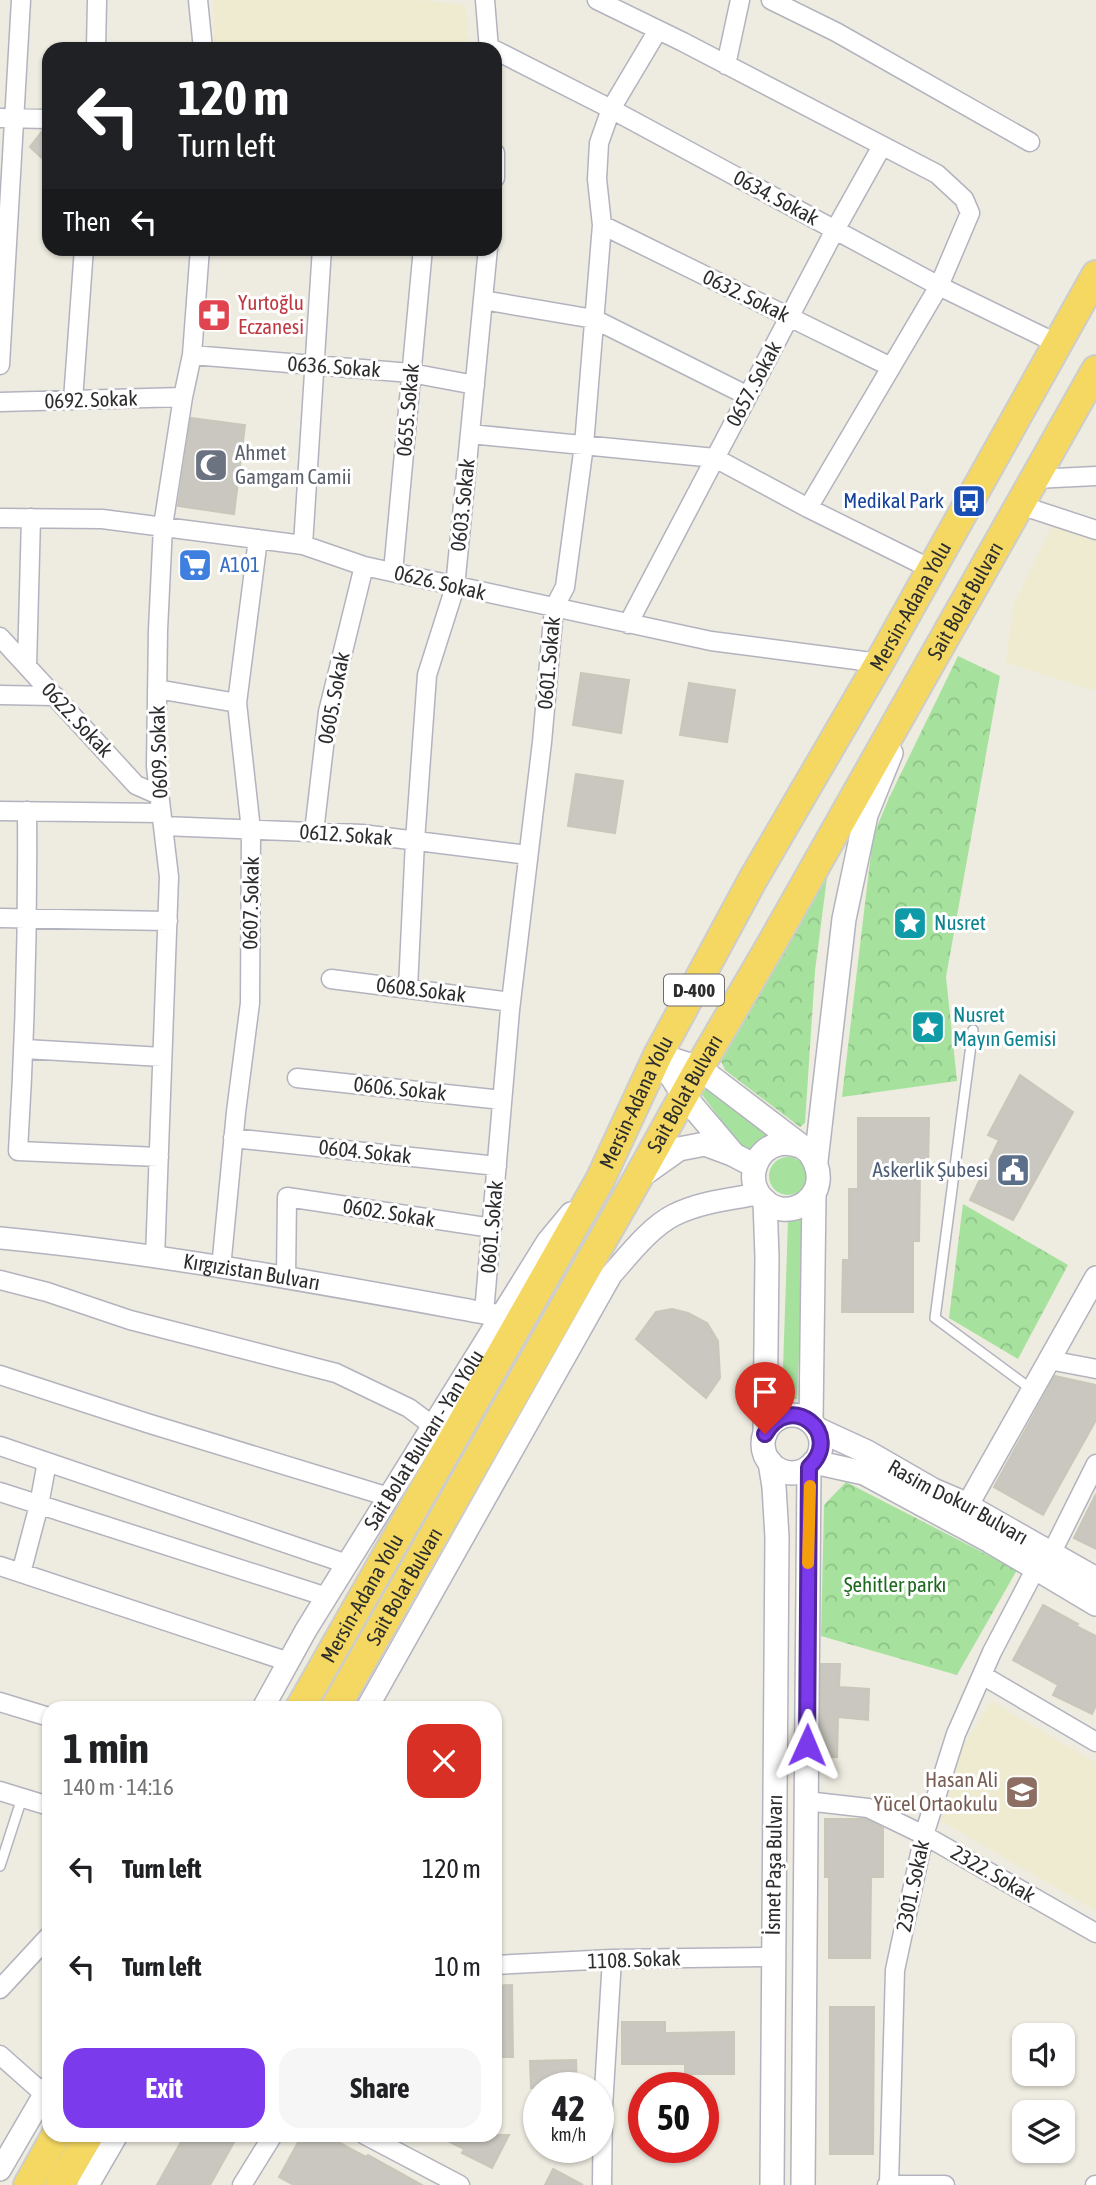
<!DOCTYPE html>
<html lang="en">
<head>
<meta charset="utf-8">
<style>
	body { margin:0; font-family:"Asap Condensed",sans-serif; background:#f6f6f6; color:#202124; height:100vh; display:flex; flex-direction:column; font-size:26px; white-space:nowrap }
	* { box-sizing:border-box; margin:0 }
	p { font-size:23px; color:#757577 }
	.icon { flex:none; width:38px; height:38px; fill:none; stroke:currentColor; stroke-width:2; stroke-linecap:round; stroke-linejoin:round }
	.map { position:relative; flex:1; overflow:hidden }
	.sheet { position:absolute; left:42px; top:1701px; width:460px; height:441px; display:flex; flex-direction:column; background:#fff; border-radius:21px; box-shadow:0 2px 5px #0004 }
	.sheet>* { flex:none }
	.banner { position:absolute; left:42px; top:42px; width:460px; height:214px; border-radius:21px; box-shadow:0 2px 5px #0004; background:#202124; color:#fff; overflow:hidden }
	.controls { position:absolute; left:1012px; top:2023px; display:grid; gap:14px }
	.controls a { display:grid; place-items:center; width:63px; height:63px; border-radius:14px; background:#fff; box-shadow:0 2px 5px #0004; font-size:35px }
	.speed { position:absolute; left:523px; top:2072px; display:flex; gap:14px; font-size:35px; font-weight:700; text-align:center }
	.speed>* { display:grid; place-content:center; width:91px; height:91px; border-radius:50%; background:#fff; box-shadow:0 2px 5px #0004; line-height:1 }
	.speed small { font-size:18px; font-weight:400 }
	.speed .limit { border:10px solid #d22; background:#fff; color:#111 }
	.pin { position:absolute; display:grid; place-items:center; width:60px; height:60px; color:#fff; margin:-72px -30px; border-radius:50% 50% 50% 0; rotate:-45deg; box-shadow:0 0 7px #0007 }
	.pin .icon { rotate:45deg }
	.me { position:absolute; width:77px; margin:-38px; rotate:1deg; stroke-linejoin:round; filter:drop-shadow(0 0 5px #0008) }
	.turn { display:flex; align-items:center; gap:24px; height:147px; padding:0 21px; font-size:32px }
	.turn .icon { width:91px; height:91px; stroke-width:2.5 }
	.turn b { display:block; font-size:49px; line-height:60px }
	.then { display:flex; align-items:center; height:66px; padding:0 21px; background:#0003; gap:14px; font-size:26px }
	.round { display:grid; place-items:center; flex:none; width:74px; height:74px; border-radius:21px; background:#f6f6f6 }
	.summary { display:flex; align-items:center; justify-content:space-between; height:119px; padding:0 21px }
	h1 { font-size:42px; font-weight:700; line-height:52px }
	.button { display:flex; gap:14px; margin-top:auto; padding:14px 21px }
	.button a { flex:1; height:80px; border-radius:21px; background:#7c3aed; color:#fff; font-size:28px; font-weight:700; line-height:80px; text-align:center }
	.button a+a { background:#f6f6f6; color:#202124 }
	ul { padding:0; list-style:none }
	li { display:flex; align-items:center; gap:21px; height:98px; padding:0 21px }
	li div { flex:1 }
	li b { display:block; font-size:26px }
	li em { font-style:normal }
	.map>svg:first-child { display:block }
</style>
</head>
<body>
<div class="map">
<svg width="1096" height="2185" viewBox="0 0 1096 2185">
	<defs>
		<pattern id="park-crowns" width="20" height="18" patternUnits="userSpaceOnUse" patternTransform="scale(1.75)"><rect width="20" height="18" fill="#a6e29e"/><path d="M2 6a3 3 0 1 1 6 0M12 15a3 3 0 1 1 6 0" fill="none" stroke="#8fc288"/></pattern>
	</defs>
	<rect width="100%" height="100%" fill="#eeebe0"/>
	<!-- education -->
	<path fill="#eeebd0" d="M214,0H419L466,5L469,49H214Z
		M1052,525L1096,540V691L1006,663L1013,606Z
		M991,1701L1096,1763V1911L941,1821L959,1753Z"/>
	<!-- grass -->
	<path fill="#a6e29e" d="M702,1085H711L770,1136L748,1156L700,1092Z
		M769 1176a19 19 0 1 1 38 0a19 19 0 1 1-38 0Z
		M805,1217L797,1399L782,1398L788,1221Z"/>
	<!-- park -->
	<path fill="url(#park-crowns)" d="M958,656L1000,676L946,977L957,1081L842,1097L873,836L889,798Z
		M829,862L815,971L805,1123L800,1127L725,1070L721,1061L780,948Z
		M963,1204L1068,1265L1018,1359L949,1318Z
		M846,1482L1017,1570L957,1675L821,1636L824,1505Z"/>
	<!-- building -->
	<path fill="#c9c7bf" stroke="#c9c7b9" stroke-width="2" d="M43,130H49V165L30,147Z
		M191,418L245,425L234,514L178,506Z
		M581,673L629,680L621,733L573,725Z
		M689,683L735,690L727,742L680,735Z
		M576,774L623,781L615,833L568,826Z
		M1020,1075L1073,1112L1013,1220L970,1200L999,1140L988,1135Z
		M858,1118H929L928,1170H920L919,1241H913V1312H842L843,1260H849V1189H858Z
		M672,1309L688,1313L707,1323L718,1341L720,1378L706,1398L636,1339L656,1312Z
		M1055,1376L1096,1385V1420L1043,1515L994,1487Z
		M1096,1494V1549L1074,1538Z
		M1043,1605L1078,1624L1076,1626L1096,1636V1705L1092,1714L1053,1695L1058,1685L1013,1660Z
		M821,1664H840L839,1687L869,1689L868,1720L838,1717L837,1757H821Z
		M825,1819H865L883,1828V1877H871L870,1958H829V1877H825Z
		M512,1985L513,2057H495V1986Z
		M830,2007H874L873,2154H830Z
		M622,2022H665V2033L734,2032V2074H685V2064H622Z
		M576,2060L577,2088H531L530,2061Z
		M185,2135H238L210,2185H157Z
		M302,2135H325L366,2157L368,2155L422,2185H294L279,2177Z
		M436,2135H509L492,2168L462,2153L464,2149Z
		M553,2169L583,2185H545Z"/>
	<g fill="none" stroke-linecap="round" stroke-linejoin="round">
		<!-- service casing -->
		<g stroke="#b3b3bf" stroke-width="12">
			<path id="service" d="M973,1030L935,1318L1031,1389
				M0,1866L22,1798"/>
		</g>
		<!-- minor casing -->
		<g stroke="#b3b3bf" stroke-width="21">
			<path id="minor" d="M198,0L203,49
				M485,0L489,49
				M597,0L683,42L937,174L964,199L970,213L939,286L808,508
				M771,0L836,32L1030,142
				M96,49L97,0
				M495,50L611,109L939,286L1058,344
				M726,65L740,0
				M0,118L49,119
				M495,153V178
				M602,225L891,367
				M483,300L594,319L748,396
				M192,355L411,373L475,385
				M0,365L21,0
				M73,400L84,248
				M0,402L183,397
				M470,434L715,458L808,508L931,569
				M1035,479L1096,476
				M1020,505L1096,530
				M0,518L102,519L303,545L364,566L711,641L879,663
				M303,545L322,248
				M393,572L423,248
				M628,624L835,230L882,146
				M0,637L136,785L159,795
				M27,666L31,518
				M157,689L237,703
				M0,695L55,696
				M0,811L161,813
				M27,811C28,925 25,1038 18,1151L159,1157
				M163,826L362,834L528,855
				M314,832L328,712L364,566
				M1,918L168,921
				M331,979L511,1002
				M408,988L415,841L427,675L455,587L488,248
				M25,1049L162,1057
				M297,1078L502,1100
				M233,1138L497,1166
				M155,1258L169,877L156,767L158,630L163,526L183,397L192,355L200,248
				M221,1268L236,1112L250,1003L251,830L237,703L258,539
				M286,1278L287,1197L492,1228
				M0,1280L47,1292L130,1320L336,1373L409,1408L433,1426
				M484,1313L510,1010L542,742L554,608L565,587L584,445L602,225L597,179L599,143L611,109L658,30
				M1049,1360L1096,1369
				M0,1375L147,1423L389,1497
				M0,1446L347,1564
				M0,1492L327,1597
				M1051,1554L1096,1464
				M0,1566L289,1662
				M21,1573L39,1505L47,1462
				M982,1675L1096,1742
				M0,1702L49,1717
				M0,1791L49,1806
				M806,1801L868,1808L924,1835L1096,1933
				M495,1965L612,1959L773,1957
				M0,1989L49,1936
				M0,2055L44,2094
				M365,2135L460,2185
				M889,2183L895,1970L924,1835L956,1734L992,1652L1036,1568
				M242,2185L273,2135
				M602,2185L603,2107L612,1959
				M887,2185H945
				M1095,2185H1096"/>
		</g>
		<!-- tertiary casing -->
		<g stroke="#b3b3bf" stroke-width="24">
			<g id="tertiary">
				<path id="s1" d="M0,1238C168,1254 335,1286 501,1316"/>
				<path d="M967,1506L1096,1277"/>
				<path id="s2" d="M263,1708L306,1630L547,1242L571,1213"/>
				<path d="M367,1708L611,1275C628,1256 650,1227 674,1215C700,1202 730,1199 758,1194"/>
				<path d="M0,2170L49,2086"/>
				<path d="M88,2185L117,2135"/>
			</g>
		</g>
		<!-- secondary casing -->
		<g stroke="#b3b3bf" stroke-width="26">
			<g id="secondary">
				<path d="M658,1055L699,1068L809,1152C840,1195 785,1229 760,1196C746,1177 756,1149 779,1144C786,1142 793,1144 800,1146"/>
				<path d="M658,1055L684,1096L734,1155L755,1166"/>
				<path d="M816,1161L844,919L866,815L891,753"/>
				<path d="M641,1176L679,1149L705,1144L732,1154"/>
				<path d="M765,1201L767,1257L765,1434"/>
				<circle cx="792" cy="1444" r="29"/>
				<path d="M811,1421L814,1193"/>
				<path id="s3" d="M817,1429L867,1452L933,1490L959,1501L1096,1579"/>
				<path d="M770,1462L774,1487L777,1537L772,2185"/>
				<path d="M814,1462L864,1473L990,1541L1096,1604"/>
				<path d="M803,2185L809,1467"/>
			</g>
		</g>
		<!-- trunk casing -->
		<g stroke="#cdcdcd" stroke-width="32">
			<g id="trunk">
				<path id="s4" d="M300,1708L600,1180L658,1055L752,881L879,663L1096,275"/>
				<path id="s5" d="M335,1708L638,1178L699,1068L772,943L1096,370"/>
				<path d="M28,2185L56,2135"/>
				<path d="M60,2185L89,2135"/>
			</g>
		</g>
		<!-- service -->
		<use href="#service" stroke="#fff" stroke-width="9"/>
		<!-- minor -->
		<use href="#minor" stroke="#fff" stroke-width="18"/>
		<!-- tertiary -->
		<use href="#tertiary" stroke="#fff" stroke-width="21"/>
		<!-- secondary -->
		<use href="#secondary" stroke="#fff" stroke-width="23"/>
		<!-- trunk -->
		<use href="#trunk" stroke="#f4d862" stroke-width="28"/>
	</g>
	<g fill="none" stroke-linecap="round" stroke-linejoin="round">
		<!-- route casing -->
		<g stroke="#51269a" stroke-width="18">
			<path id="route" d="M765,1434C789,1390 845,1433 809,1467L807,1745"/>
		</g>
		<!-- route -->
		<use href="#route" stroke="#7c3aed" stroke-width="12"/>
		<!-- slow -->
		<path stroke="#f59e0b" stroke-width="12" d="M808,1563L810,1486"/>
	</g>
	<!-- icons -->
	<defs>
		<g id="pharmacy-square" transform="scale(1.75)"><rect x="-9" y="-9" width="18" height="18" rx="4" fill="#e0444e" stroke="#fff"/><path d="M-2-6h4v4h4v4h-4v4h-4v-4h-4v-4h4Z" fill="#fff"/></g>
		<g id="mosque-square" transform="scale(1.75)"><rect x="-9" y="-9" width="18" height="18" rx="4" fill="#6b7280" stroke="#fff"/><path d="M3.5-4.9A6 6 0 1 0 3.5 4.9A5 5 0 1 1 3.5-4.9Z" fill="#fff"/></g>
		<g id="bus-square" transform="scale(1.75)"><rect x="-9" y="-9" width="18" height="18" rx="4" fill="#1a4fb4" stroke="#fff"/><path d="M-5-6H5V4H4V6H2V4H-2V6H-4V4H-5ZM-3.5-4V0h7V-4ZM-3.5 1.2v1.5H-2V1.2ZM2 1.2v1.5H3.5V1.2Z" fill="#fff"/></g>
		<g id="supermarket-square" transform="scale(1.75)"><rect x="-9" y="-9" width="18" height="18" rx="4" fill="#3f7fe0" stroke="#fff"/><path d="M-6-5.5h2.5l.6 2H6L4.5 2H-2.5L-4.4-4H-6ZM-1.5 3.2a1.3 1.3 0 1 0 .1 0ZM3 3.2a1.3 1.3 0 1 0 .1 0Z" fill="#fff"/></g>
		<g id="sight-square" transform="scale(1.75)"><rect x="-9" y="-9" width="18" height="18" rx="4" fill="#0f9aa8" stroke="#fff"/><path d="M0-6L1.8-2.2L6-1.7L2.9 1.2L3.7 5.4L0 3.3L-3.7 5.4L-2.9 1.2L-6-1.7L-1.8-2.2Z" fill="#fff"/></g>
		<g id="civic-square" transform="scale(1.75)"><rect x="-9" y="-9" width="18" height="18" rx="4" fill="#5c6f8a" stroke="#fff"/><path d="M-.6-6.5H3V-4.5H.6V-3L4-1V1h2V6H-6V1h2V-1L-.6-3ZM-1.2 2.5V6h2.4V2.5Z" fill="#fff"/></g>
		<g id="school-square" transform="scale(1.75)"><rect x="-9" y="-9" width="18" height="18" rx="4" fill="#8d6e63" stroke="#fff"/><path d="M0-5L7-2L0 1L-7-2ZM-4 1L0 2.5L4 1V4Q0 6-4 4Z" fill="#fff"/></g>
	</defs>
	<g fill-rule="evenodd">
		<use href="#pharmacy-square" x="214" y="315"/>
		<use href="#mosque-square" x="211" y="465"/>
		<use href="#bus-square" x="969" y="501"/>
		<use href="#supermarket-square" x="195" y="565"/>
		<use href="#sight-square" x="910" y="923"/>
		<use href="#sight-square" x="928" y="1027"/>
		<use href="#civic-square" x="1013" y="1170"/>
		<use href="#school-square" x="1022" y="1792"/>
	</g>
	<g text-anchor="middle" stroke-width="6" stroke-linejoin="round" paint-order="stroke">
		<!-- shield labels -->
		<rect fill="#fff" stroke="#6c6c6c" stroke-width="2" x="664" y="974.5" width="60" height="31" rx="5"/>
		<g font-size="19" font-weight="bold" fill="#2d2d2d">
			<text x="694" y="997">D-400</text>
		</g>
		<!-- street labels -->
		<g font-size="21" fill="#2d2d2d" stroke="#fff">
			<text transform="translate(776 198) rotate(28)" y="7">0634. Sokak</text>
			<text transform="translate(746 296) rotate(26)" y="7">0632. Sokak</text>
			<text transform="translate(334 367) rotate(4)" y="7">0636. Sokak</text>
			<text transform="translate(754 384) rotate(-62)" y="7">0657. Sokak</text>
			<text transform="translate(91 400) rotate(-2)" y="7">0692. Sokak</text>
			<text transform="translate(408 410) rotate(-85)" y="7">0655. Sokak</text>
			<text transform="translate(463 505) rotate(-84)" y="7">0603. Sokak</text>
			<text transform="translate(440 583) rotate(13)" y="7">0626. Sokak</text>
			<text dy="7" stroke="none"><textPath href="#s5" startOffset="1274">Sait Bolat Bulvarı</textPath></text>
			<text dy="7" stroke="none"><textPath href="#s4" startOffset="1260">Mersin-Adana Yolu</textPath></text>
			<text transform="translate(549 663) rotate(-85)" y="7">0601. Sokak</text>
			<text transform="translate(334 698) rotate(-79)" y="7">0605. Sokak</text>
			<text transform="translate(77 720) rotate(47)" y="7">0622. Sokak</text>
			<text transform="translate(159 752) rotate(-92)" y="7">0609. Sokak</text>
			<text transform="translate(346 835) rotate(4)" y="7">0612. Sokak</text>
			<text transform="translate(251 903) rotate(-89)" y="7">0607. Sokak</text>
			<text transform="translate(421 990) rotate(7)" y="7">0608.Sokak</text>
			<text transform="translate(400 1089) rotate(6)" y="7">0606. Sokak</text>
			<text dy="7" stroke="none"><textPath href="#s5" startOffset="707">Sait Bolat Bulvarı</textPath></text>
			<text dy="7" stroke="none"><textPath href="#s4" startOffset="693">Mersin-Adana Yolu</textPath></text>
			<text transform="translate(365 1152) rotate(6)" y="7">0604. Sokak</text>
			<text transform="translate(389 1213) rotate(9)" y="7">0602. Sokak</text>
			<text transform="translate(492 1227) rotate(-85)" y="7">0601. Sokak</text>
			<text dy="7" stroke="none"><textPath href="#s1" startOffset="254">Kırgızistan Bulvarı</textPath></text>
			<text dy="7" stroke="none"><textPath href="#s2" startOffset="313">Sait Bolat Bulvarı - Yan Yolu</textPath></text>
			<text dy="7" stroke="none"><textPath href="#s3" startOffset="159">Rasim Dokur Bulvarı</textPath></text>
			<text dy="7" stroke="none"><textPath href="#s5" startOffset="140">Sait Bolat Bulvarı</textPath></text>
			<text dy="7" stroke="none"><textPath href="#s4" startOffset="126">Mersin-Adana Yolu</textPath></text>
			<text transform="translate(774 1865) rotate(-89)" y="7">İsmet Paşa Bulvarı</text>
			<text transform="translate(993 1874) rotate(30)" y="7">2322. Sokak</text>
			<text transform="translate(913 1886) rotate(-78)" y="7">2301. Sokak</text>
			<text transform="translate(634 1960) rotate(-2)" y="7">1108. Sokak</text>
		</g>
		<!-- health labels -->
		<g font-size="21" fill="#be3a42" stroke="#fff" text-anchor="start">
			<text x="238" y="310">Yurtoğlu<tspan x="238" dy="24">Eczanesi</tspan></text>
		</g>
		<!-- worship labels -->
		<g font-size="21" fill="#5b616d" stroke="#fff" text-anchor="start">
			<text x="235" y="460">Ahmet<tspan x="235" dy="24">Gamgam Camii</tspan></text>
		</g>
		<!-- transit labels -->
		<g font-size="21" fill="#164399" stroke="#fff" text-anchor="end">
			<text x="944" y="508">Medikal Park</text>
		</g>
		<!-- shop labels -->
		<g font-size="21" fill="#366cbe" stroke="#fff" text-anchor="start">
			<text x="220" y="572">A101</text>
		</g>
		<!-- culture labels -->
		<g font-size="21" fill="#0d838f" stroke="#fff" text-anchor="start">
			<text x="934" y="930">Nusret</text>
			<text x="953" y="1022">Nusret<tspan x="953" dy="24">Mayın Gemisi</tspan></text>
		</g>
		<!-- service labels -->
		<g font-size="21" fill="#4e5e75" stroke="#fff" text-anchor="end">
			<text x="988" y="1177">Askerlik Şubesi</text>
		</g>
		<!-- park labels -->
		<g font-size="21" fill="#1d691e" stroke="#fff">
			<text x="895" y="1592">Şehitler parkı</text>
		</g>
		<!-- education labels -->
		<g font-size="21" fill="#785e54" stroke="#fff" text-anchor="end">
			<text x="998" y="1787">Hasan Ali<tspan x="998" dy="24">Yücel Ortaokulu</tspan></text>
		</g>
	</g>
</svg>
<div class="controls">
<a><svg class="icon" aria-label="sound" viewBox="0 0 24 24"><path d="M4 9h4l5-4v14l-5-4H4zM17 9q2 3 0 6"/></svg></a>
<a><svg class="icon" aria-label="layers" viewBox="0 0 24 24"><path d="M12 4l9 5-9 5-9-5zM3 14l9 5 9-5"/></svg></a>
</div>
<div class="speed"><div>42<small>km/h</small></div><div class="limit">50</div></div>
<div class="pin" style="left:765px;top:1434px;background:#d93025"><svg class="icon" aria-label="arrive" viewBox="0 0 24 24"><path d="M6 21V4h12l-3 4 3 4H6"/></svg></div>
<svg class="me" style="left:807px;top:1745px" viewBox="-20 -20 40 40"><path d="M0-17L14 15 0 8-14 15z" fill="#7c3aed" stroke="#fff" stroke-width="4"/></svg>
<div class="banner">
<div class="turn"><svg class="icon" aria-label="left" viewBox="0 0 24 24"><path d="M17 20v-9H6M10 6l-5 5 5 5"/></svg><div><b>120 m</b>Turn left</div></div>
<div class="then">Then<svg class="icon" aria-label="left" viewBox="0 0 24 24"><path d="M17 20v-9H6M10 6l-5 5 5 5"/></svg></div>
</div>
<section class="sheet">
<div class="summary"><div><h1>1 min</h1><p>140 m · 14:16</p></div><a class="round" style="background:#d93025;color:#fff"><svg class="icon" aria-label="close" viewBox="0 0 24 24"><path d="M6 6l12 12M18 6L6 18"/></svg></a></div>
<ul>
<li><svg class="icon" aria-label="left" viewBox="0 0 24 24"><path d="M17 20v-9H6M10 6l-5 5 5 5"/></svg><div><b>Turn left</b></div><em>120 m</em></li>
<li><svg class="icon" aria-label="left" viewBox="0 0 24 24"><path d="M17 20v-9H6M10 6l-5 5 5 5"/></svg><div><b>Turn left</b></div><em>10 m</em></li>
</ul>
<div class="button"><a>Exit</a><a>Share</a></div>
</section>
</div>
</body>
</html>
